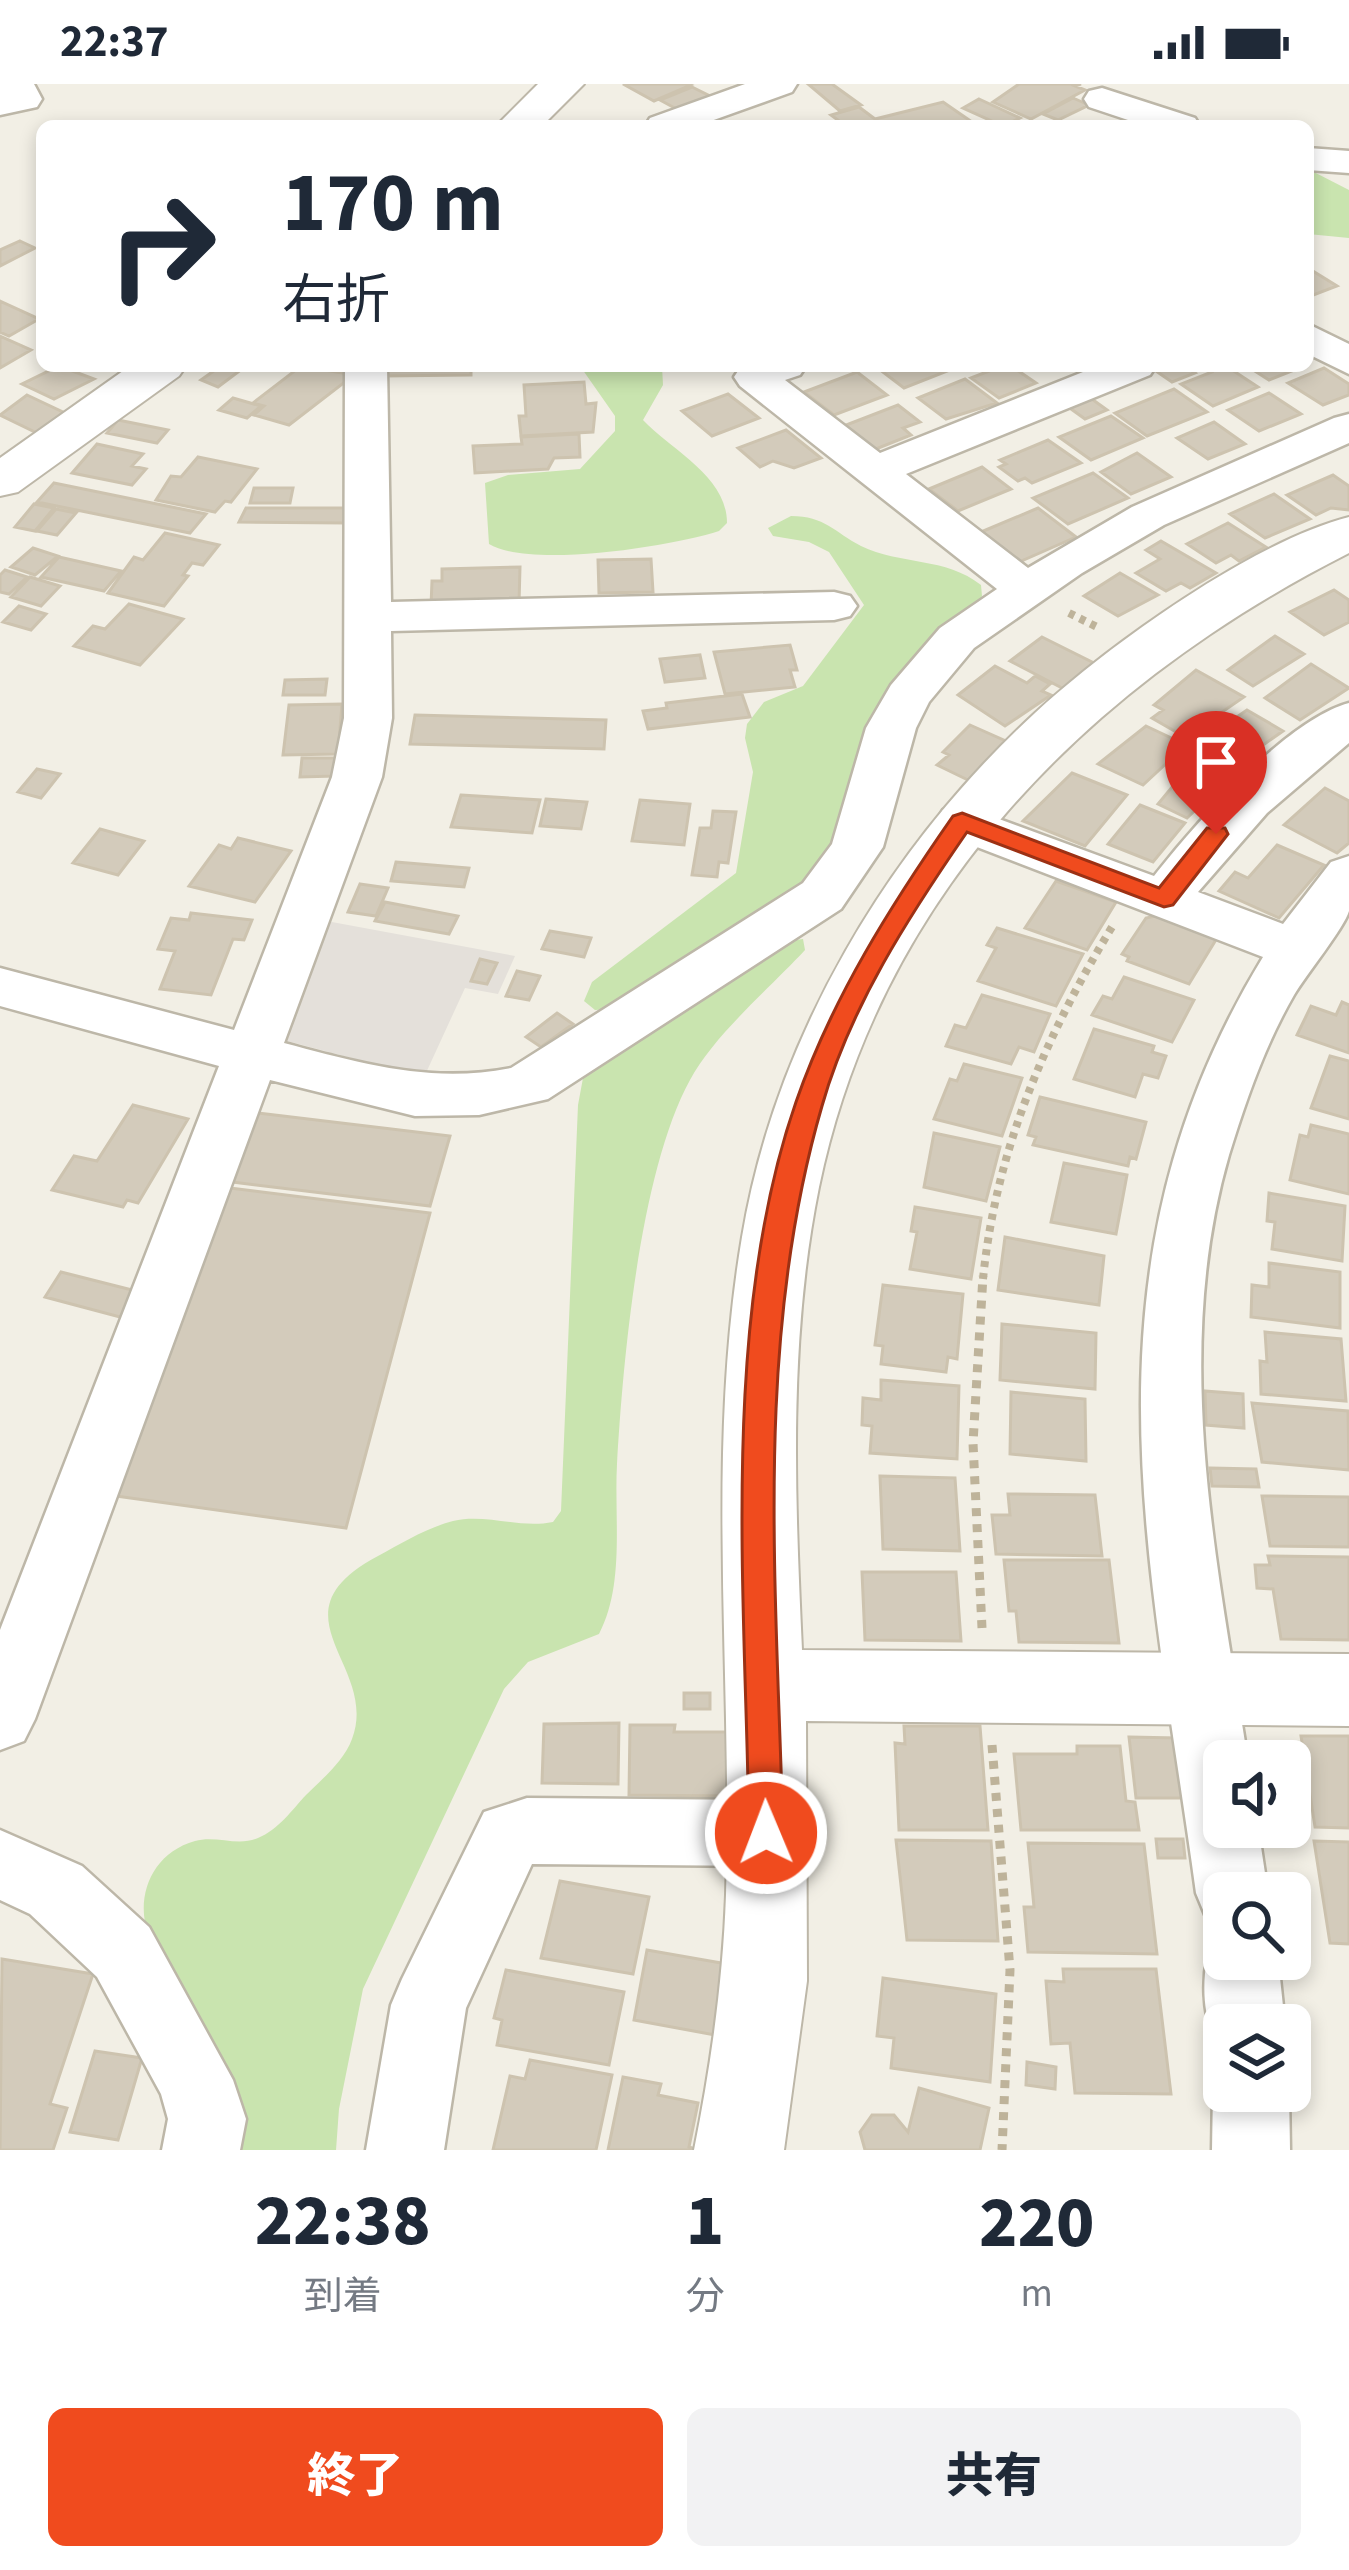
<!DOCTYPE html>
<html lang="ja">
<head>
<meta charset="utf-8">
<style>
	body { margin:0; font-family:"Source Sans 3","Noto Sans JP",sans-serif; background:#f2f2f3; color:#1f2937; height:100vh; display:flex; flex-direction:column; font-size:45px; white-space:nowrap }
	* { box-sizing:border-box; margin:0 }
	p { font-size:39px; color:#747a83 }
	.icon { flex:none; width:66px; height:66px; fill:none; stroke:currentColor; stroke-width:2; stroke-linecap:round; stroke-linejoin:round }
	.map { position:relative; height:2066px; overflow:hidden }
	.panel { display:flex; flex-direction:column; background:#fff; flex:1 }
	.panel>* { flex:none }
	.banner { position:absolute; left:36px; top:36px; width:1278px; height:252px; border-radius:18px; box-shadow:0 6px 18px #0003; background:#fff; color:#1f2937; overflow:hidden }
	.buttons { position:absolute; left:1203px; top:1656px; display:grid; gap:24px }
	.buttons a { display:grid; place-items:center; width:108px; height:108px; border-radius:18px; background:#fff; box-shadow:0 6px 18px #0003; font-size:60px }
	.pin { position:absolute; display:grid; place-items:center; width:102px; height:102px; color:#fff; margin:-123px -51px; border-radius:50% 50% 50% 0; rotate:-45deg; box-shadow:0 0 12px #0007 }
	.pin .icon { rotate:45deg }
	.me { position:absolute; width:132px; margin:-66px; rotate:359deg; stroke-linejoin:round; filter:drop-shadow(0 0 9px #0008) }
	.turn { display:flex; align-items:center; gap:42px; height:252px; padding:0 48px; font-size:54px }
	.turn .icon { width:156px; height:156px; stroke-width:2.5 }
	.turn b { display:block; font-size:84px; line-height:102px }
	.eta { display:flex; justify-content:space-evenly; align-items:center; height:204px; text-align:center }
	.eta b { font-size:72px; font-weight:800; line-height:84px }
	.cta { display:flex; gap:24px; margin-top:auto; padding:24px 48px }
	.cta a { flex:1; height:138px; border-radius:18px; background:#f04b1e; color:#fff; font-size:48px; font-weight:800; line-height:138px; text-align:center }
	.cta a+a { background:#f2f2f3; color:#1f2937 }
	.status { display:flex; justify-content:space-between; align-items:center; height:84px; padding:0 60px; background:#fff; direction:ltr }
	.status svg { height:33px; fill:currentColor }
	.map>svg:first-child { display:block }
</style>
</head>
<body>
<div class="status"><b>22:37</b><svg viewBox="0 0 49 12"><path d="M0 12V9h3v3zM5 12V6h3v6zM10 12V3h3v9zM15 12V0h3v12zM26 1h20v11H26zM47 4h2v5h-2z"/></svg></div>
<div class="map">
<svg width="1349" height="2066" viewBox="0 0 1349 2066">
	<rect width="100%" height="100%" fill="#f2efe5"/>
	<!-- industrial -->
	<path fill="#e4e0da" d="M321,836L515,872L498,910L465,904L425,991L408,989L287,957L279,947Z"/>
	<!-- green -->
	<path fill="#c9e4af" d="M1308,85L1349,106V154L1308,150Z
		M580,282H662L663,301L643,336C671,366 727,392 727,439L719,447C674,462 529,485 489,460L485,399L508,391L580,385L615,347V332Z
		M791,432C825,432 834,448 861,462C900,481 946,473 981,501L982,512L837,759L806,804L612,925L595,926L584,917L592,898L736,789L753,688L745,654L747,640L764,618L803,602L864,521L829,468L809,458L773,452L768,444Z
		M803,855L805,866C770,904 714,951 690,996C640,1087 623,1275 617,1380C614,1435 625,1500 599,1550L528,1578L504,1605L363,1905L339,2025L336,2066H231L148,1850C135,1812 152,1769 195,1757C216,1751 238,1763 258,1754C278,1746 292,1726 306,1711C322,1695 344,1677 352,1655C380,1581 267,1531 378,1472C402,1459 426,1444 453,1437C486,1429 519,1445 553,1438L561,1427L578,1021L583,994L608,973L788,857Z"/>
	<!-- building -->
	<path fill="#d3cbbb" stroke="#cdc3af" stroke-width="3" d="M623,0H689L691,1L654,17Z
		M808,0H832L861,21L840,27Z
		M1019,0H1081L1075,2L1085,6L1031,35L993,18Z
		M692,3L718,16L686,30L660,16Z
		M1073,14L1089,21L1058,36L1043,30Z
		M979,15L1020,34L1003,42L963,24Z
		M943,18L975,40L846,42L831,31L859,23L875,35Z
		M20,157L35,164L0,182V166Z
		M1308,184L1337,202L1308,213Z
		M0,217L39,235L9,252L0,248Z
		M0,252L31,266L0,284Z
		M59,282L94,295L54,315L22,300Z
		M214,282H246L218,303L201,296L218,284Z
		M301,282L354,291L289,341L254,331L264,322L253,319Z
		M384,282H471V291L383,292Z
		M875,282H944L950,286L904,304Z
		M1002,282H1011L1036,299L999,314L971,294Z
		M1162,282H1184L1195,289L1172,298L1153,285Z
		M1226,282L1258,303L1213,322L1181,300L1212,288L1209,282Z
		M1247,282H1304L1269,296Z
		M1324,284L1349,300V311L1323,321L1288,299Z
		M857,288L887,311L834,331L804,308Z
		M965,295L997,319L946,335L918,314Z
		M584,298L586,320L596,319L593,348L521,352L519,332H526L524,301Z
		M1174,305L1207,328L1147,352L1115,329Z
		M1269,309L1301,330L1259,347L1228,326Z
		M728,310L759,334L712,352L682,327Z
		M27,311L67,330L37,349L0,331Z
		M1089,313L1107,326L1085,335L1067,322Z
		M233,314L261,322L247,334L219,326Z
		M898,321L920,338L903,344L911,351L871,367L841,343Z
		M1111,332L1143,354L1091,376L1059,353Z
		M118,336L168,346L157,359L107,349Z
		M1214,338L1245,360L1208,375L1177,354Z
		M786,346L821,374L794,384L773,377L760,383L738,364Z
		M579,350L580,373L554,374L548,385L475,389L473,362L522,360L521,353Z
		M1048,356L1081,379L1032,399L1025,394L1018,397L999,383L1006,380L1000,376Z
		M97,360L143,370L132,382L146,385L132,401L72,389Z
		M1137,369L1171,393L1131,410L1101,388Z
		M198,373L257,385L231,418L225,417L215,428L156,416L171,392L181,393Z
		M982,383L1011,405L958,427L929,405Z
		M1093,389L1128,414L1068,440L1033,414Z
		M1333,391L1349,402V426L1331,424L1316,431L1287,411Z
		M54,399L206,430L190,449L37,418Z
		M254,404H293L290,419H250Z
		M1274,410L1310,435L1265,454L1230,430Z
		M34,420L54,424L35,447L15,443Z
		M246,424H349L346,439L239,438Z
		M1038,424L1076,453L1019,478L981,448Z
		M56,425L76,429L57,451L37,447Z
		M1228,439L1266,463L1239,477L1231,471L1216,479L1187,460Z
		M165,449L219,461L203,481L192,479L183,491L188,492L164,522L108,509L134,473L143,476Z
		M1161,457L1216,489L1190,504L1181,499L1166,507L1136,489L1160,475L1146,466Z
		M33,464L58,472L35,491L11,483Z
		M59,473L121,487L104,507L41,493Z
		M651,475L653,508L599,509L598,476Z
		M520,483L519,520L431,522L432,497H442V485Z
		M5,486L27,493L9,510L0,508V491Z
		M1120,489L1158,511L1118,532L1084,512Z
		M30,493L60,502L41,522L11,513Z
		M1334,506L1349,516V538L1324,551L1290,528Z
		M129,520L183,535L140,581L74,562L93,542L105,545Z
		M19,522L46,530L31,546L3,538Z
		M1275,552L1304,570L1253,602L1228,586Z
		M1042,553L1096,580L1064,605L1010,577Z
		M790,561L797,586H790L795,603L725,610L714,568Z
		M700,571L705,594L665,598L660,575Z
		M1311,580L1349,604L1300,636L1265,614Z
		M995,582L1027,599L1035,592L1050,600L1042,607L1051,611L1005,642L958,611Z
		M1196,586L1244,613L1196,646L1190,642L1178,649L1152,634L1163,626L1154,621Z
		M327,595L325,611H283L285,596Z
		M742,610L750,633L648,645L643,627L667,624L666,619Z
		M342,620L338,670L283,671L289,621Z
		M1247,626L1283,647L1242,676L1206,654Z
		M415,631L606,636L604,665L410,660Z
		M970,641L1008,658L968,696L937,681L949,671L943,668Z
		M1146,642L1186,661L1143,701L1098,680Z
		M302,674H337L335,692L300,693Z
		M1198,681L1228,695L1187,734L1158,720L1182,691L1186,693Z
		M37,685L60,690L41,714L18,708Z
		M1072,689L1127,711L1085,762L1023,737Z
		M1325,704L1349,717V759L1337,769L1284,741Z
		M461,711L540,716L532,749L451,743Z
		M546,715L587,718L581,745L540,742Z
		M640,716L690,720L684,761L632,757Z
		M1140,721L1185,739L1153,778L1108,760Z
		M713,727L736,728L728,779L719,778L717,793L692,791L700,744H711Z
		M100,745L144,757L118,791L73,779Z
		M238,754L291,767L255,818L189,802L219,761L231,765Z
		M1277,761L1324,781L1279,834L1219,807L1235,788L1248,794Z
		M396,778L469,784L464,803L391,797Z
		M1056,797L1116,818L1087,866L1025,844Z
		M360,800L388,804L376,832L348,828Z
		M385,818L458,832L449,850L375,837Z
		M191,829L252,836L244,856L233,855L211,911L160,905L175,867L158,865L171,834L189,836Z
		M1155,832L1217,854L1189,900L1127,877L1129,873L1122,870L1146,834Z
		M997,844L1083,870L1056,922L978,897L996,864L987,861Z
		M550,847L591,854L584,873L542,865Z
		M480,875L497,879L487,900L471,897Z
		M517,887L540,892L529,916L506,912Z
		M1124,893L1194,916L1172,958L1092,931L1103,912L1112,915Z
		M982,911L1050,930L1034,968L1019,963L1011,980L946,962L955,941L966,944Z
		M1342,918L1349,921V969L1297,951L1311,922L1336,931Z
		M557,929L573,940L541,963L526,953Z
		M1094,945L1154,962L1152,968L1166,972L1158,994L1143,990L1135,1013L1074,995Z
		M1330,972L1349,977V1035L1311,1024Z
		M964,980L1022,994L1002,1052L934,1035L950,995L957,997Z
		M1040,1013L1146,1038L1136,1075L1130,1073L1128,1082L1033,1061L1036,1053L1028,1051Z
		M133,1021L188,1035L138,1119L127,1116L123,1123L52,1106L74,1072L97,1077Z
		M258,1029L450,1052L430,1122L232,1098Z
		M1311,1041L1349,1050V1110L1290,1096L1300,1051L1308,1053Z
		M934,1049L1000,1063L986,1117L924,1103Z
		M1064,1079L1127,1091L1116,1150L1051,1138Z
		M230,1104L430,1129L346,1444L116,1412Z
		M1269,1109L1345,1122L1342,1177L1272,1165L1275,1138L1267,1137Z
		M915,1123L981,1134L971,1195L910,1185L917,1148L911,1147Z
		M1005,1153L1104,1172L1099,1221L998,1206Z
		M1269,1179L1340,1188V1244L1251,1233L1252,1201L1269,1203Z
		M61,1188L136,1207L120,1233L45,1213Z
		M883,1201L963,1210L957,1275L948,1273L946,1288L881,1280L883,1262L875,1261Z
		M1002,1240L1096,1249L1095,1305L1000,1296Z
		M1265,1248L1341,1255L1346,1317L1261,1310L1260,1277L1267,1278Z
		M881,1296L959,1302L957,1375L870,1369L872,1342L862,1341L863,1314L881,1316Z
		M1205,1307L1243,1310L1244,1344L1206,1341Z
		M1011,1308L1085,1315L1086,1377L1010,1370Z
		M1252,1319L1348,1327L1349,1386L1262,1378Z
		M1210,1384L1256,1385L1259,1403L1212,1402Z
		M880,1392L955,1394L960,1467L883,1465Z
		M1008,1410L1095,1411L1102,1472L996,1470L992,1431H1010Z
		M1262,1412L1349,1413V1463L1270,1462Z
		M1268,1472L1349,1473V1556L1281,1555L1273,1505L1257,1504L1255,1481H1270Z
		M1004,1476H1109L1119,1559L1019,1558L1016,1527H1009Z
		M862,1488H956L961,1557L865,1556Z
		M684,1609H710V1625H684Z
		M619,1639L618,1700L542,1699L544,1640Z
		M630,1641H675L674,1648H732V1712L629,1711Z
		M904,1642H980L988,1746H899L895,1659L905,1660Z
		M1301,1652H1349V1744L1315,1743Z
		M1129,1653L1177,1654L1185,1714H1136Z
		M1077,1662H1120L1126,1717L1135,1718L1139,1746H1021L1014,1670H1077Z
		M1156,1755H1183L1185,1774H1158Z
		M896,1756L991,1757L998,1857L907,1856Z
		M1314,1757L1349,1758V1860L1330,1859Z
		M1028,1759L1144,1760L1157,1870L1028,1868L1024,1823H1034Z
		M560,1797L649,1813L633,1890L541,1874Z
		M647,1866L727,1880L715,1951L634,1936Z
		M2,1875L93,1890L50,2020L67,2024L53,2066H0Z
		M1063,1885H1156L1171,2010L1075,2009L1070,1959L1051,1960L1046,1897L1064,1898Z
		M506,1886L624,1908L609,1981L497,1961L502,1936L494,1934Z
		M883,1894L996,1910L990,1998L891,1984L894,1954L877,1952Z
		M95,1967L142,1974L118,2056L70,2048Z
		M530,1976L612,1991L596,2066H493L510,1992L525,1995Z
		M1027,1978L1056,1983L1055,2005L1026,2001Z
		M623,1993L661,2000L658,2011L698,2019L689,2063L698,2066H608Z
		M919,2004L989,2024L980,2066H865L860,2048L872,2031H894L908,2048Z"/>
	<g fill="none" stroke-linecap="round" stroke-linejoin="round">
		<!-- minor casing -->
		<g stroke="#bdb7a8" stroke-width="5">
			<path id="minor" d="M0,0H34L42,15L37,23L0,31Z
				M745,0H797L792,8L697,42H645L650,34Z
				M1102,4L1195,34L1200,42H1146L1089,23L1084,15L1089,7Z
				M1308,64L1349,67V89L1308,86Z
				M1308,240L1349,260V290L1308,270Z
				M345,282H387L391,518L834,508L850,512L857,522L850,532L834,536L391,547L392,634L382,693L284,959C361,979 430,1000 511,984L803,799L832,760L866,644L891,601L940,544L997,505L740,302L734,293L740,284L806,282L800,291L785,296L880,369L1098,282H1156L1150,291L906,390L1028,484L1132,423L1334,334L1349,330V359L1164,441L1082,489L974,564L929,618L916,644L883,763L841,825L548,1015L479,1031L415,1032L270,996L35,1635L24,1657L0,1666V1546L219,982L0,922V884L234,946L332,693L344,634Z
				M1349,619V659L1267,729L1198,808L1283,840L1331,778L1349,772C1349,788 1349,812 1349,827C1344,844 1306,891 1294,911C1265,961 1246,1016 1229,1071C1171,1270 1217,1478 1248,1677H1224V1743H1258L1268,1809H1224V1840L1206,1833L1196,1809C1150,1470 1073,1186 1263,873L943,750L936,738L943,726L961,721L1154,792C1195,740 1286,636 1349,619Z
				M527,1714L766,1716L791,1725L802,1749L791,1773L766,1782L532,1780L466,1924L444,2066H366L391,1921L402,1895L484,1728Z
				M0,1746L82,1782L149,1843L233,1996L246,2035L240,2066H162L168,2035L161,2010L97,1893L30,1830L0,1816Z
				M1224,1846V1875H1278L1285,1941H1224V1969C1199,1940 1200,1883 1215,1850Z
				M1224,1980V2007H1289L1290,2066H1212L1213,2007Z"/>
		</g>
		<!-- tertiary casing -->
		<g stroke="#bdb7a8" stroke-width="4">
			<path id="tertiary" d="M538,0H584L542,42H496Z
				M130,282H186L179,292L18,408L0,412V374Z
				M1349,433V469C1089,601 880,809 819,1103C788,1255 795,1412 802,1566L1349,1570V1642L806,1637L807,1897L784,2066H694C711,1981 723,1897 726,1811C733,1591 705,1372 742,1153C775,954 887,765 1035,629C1109,561 1252,458 1349,433Z"/>
		</g>
		<!-- path-far1 -->
		<path stroke="#beb39a" stroke-width="8" stroke-dasharray="6 6" stroke-linecap="butt" d="M1069,529L1099,544
			M983,1195C996,1064 1047,949 1115,838"/>
		<!-- path -->
		<path stroke="#beb39a" stroke-width="9" stroke-dasharray="8 8" stroke-linecap="butt" d="M982,1544L973,1359L983,1192
			M992,1661L1010,1886L1002,2066"/>
		<!-- minor -->
		<use href="#minor" fill="#fff" fill-rule="evenodd"/>
		<!-- tertiary -->
		<use href="#tertiary" fill="#fff" fill-rule="evenodd"/>
	</g>
	<!-- route -->
	<path fill="#f04b1e" stroke="#9c3114" stroke-width="3" d="M962,729L1159,804L1207,744H1225L1228,750L1173,821L1164,823L967,748C909,832 850,923 822,1022C753,1258 777,1507 783,1749L778,1760L766,1765L754,1760L749,1749C746,1517 719,1239 796,1018C832,914 891,821 953,732Z"/>
</svg>
<div class="buttons">
<a><svg class="icon" aria-label="sound" viewBox="0 0 24 24"><path d="M4 9h4l5-4v14l-5-4H4zM17 9q2 3 0 6"/></svg></a>
<a><svg class="icon" aria-label="search" viewBox="0 0 24 24"><circle cx="10" cy="10" r="6"/><path d="M15 15l6 6"/></svg></a>
<a><svg class="icon" aria-label="layers" viewBox="0 0 24 24"><path d="M12 4l9 5-9 5-9-5zM3 14l9 5 9-5"/></svg></a>
</div>
<div class="pin" style="left:1216px;top:750px;background:#d93025"><svg class="icon" aria-label="arrive" viewBox="0 0 24 24"><path d="M6 21V4h12l-3 4 3 4H6"/></svg></div>
<svg class="me" style="left:766px;top:1749px" viewBox="-20 -20 40 40"><circle r="17" fill="#f04b1e" stroke="#fff" stroke-width="3"/><path d="M0-11L8 9 0 5-8 9z" fill="#fff"/></svg>
<div class="banner">
<div class="turn"><svg class="icon" aria-label="right" viewBox="0 0 24 24"><path d="M7 20v-9h11M14 6l5 5-5 5"/></svg><div><b>170 m</b>右折</div></div>
</div>
</div>
<section class="panel">
<div class="eta">
<div><b>22:38</b><p>到着</p></div>
<div><b>1</b><p>分</p></div>
<div><b>220</b><p>m</p></div>
</div>
<div class="cta"><a>終了</a><a>共有</a></div>
</section>
</body>
</html>
